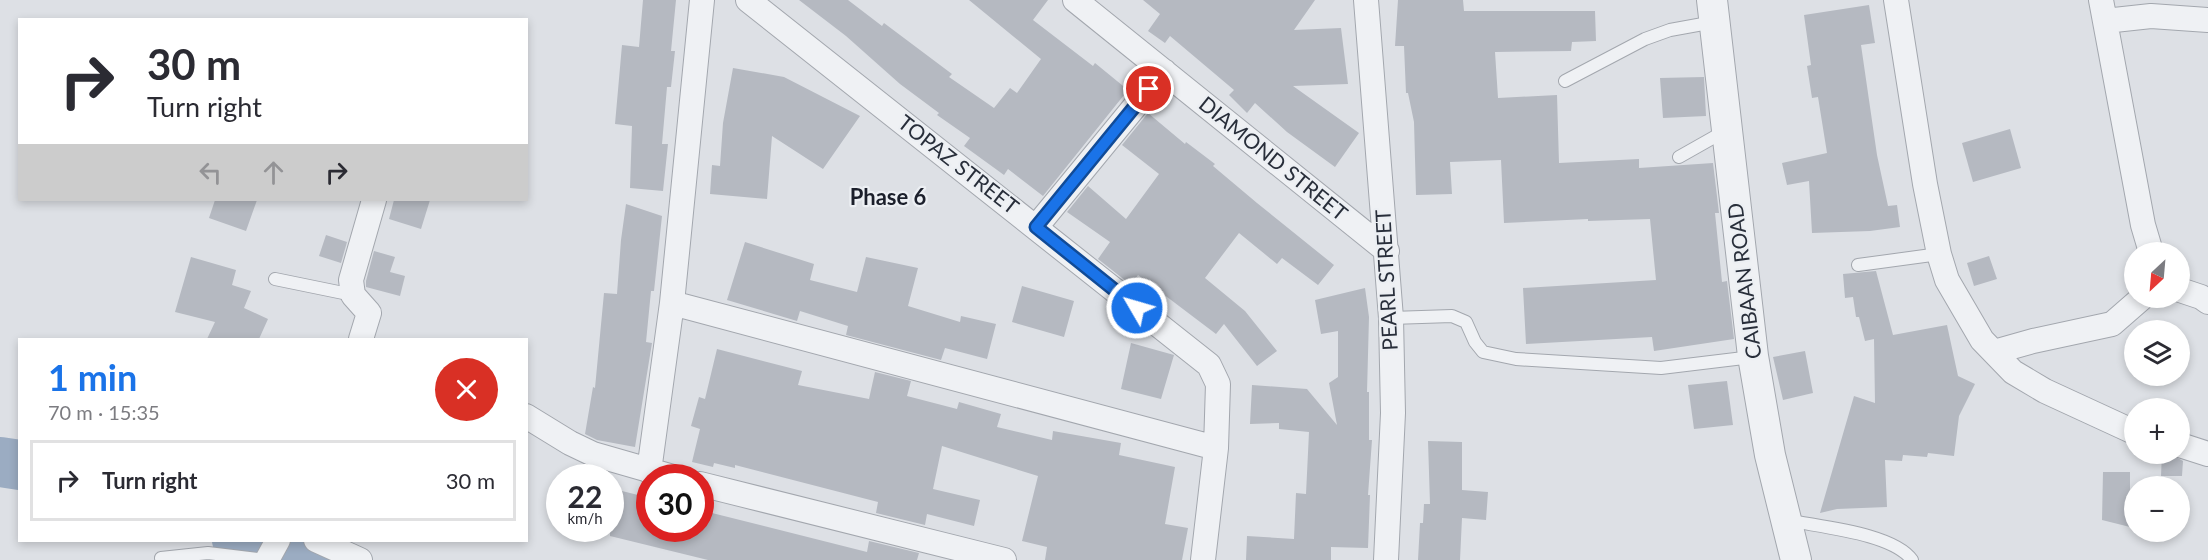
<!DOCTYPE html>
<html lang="en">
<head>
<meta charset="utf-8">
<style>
	body { margin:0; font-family:Lato,sans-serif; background:#f2f2f3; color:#2b2b33; height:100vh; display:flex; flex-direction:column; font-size:22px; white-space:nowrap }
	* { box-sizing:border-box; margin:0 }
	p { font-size:20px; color:#7c7c81 }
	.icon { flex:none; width:33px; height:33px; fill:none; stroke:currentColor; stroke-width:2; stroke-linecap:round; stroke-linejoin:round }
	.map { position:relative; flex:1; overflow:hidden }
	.side { position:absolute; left:18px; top:338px; width:510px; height:204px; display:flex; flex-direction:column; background:#fff; border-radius:0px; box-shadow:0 3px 9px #0003 }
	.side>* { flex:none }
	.top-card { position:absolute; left:18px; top:18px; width:510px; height:183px; border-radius:0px; box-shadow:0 3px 9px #0003; background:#fff; color:#2b2b33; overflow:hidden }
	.needle { width:39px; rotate:206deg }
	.fabs { position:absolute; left:2124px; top:242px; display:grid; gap:12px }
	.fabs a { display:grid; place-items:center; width:66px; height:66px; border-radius:50%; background:#fff; box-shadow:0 3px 9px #0003; font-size:30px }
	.speed { position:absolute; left:546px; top:464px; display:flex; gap:12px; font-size:30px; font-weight:700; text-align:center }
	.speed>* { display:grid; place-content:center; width:78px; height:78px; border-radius:50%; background:#fff; box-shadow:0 3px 9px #0003; line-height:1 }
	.speed small { font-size:15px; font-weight:400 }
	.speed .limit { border:9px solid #d22; background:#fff; color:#111 }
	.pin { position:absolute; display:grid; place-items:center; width:51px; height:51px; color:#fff; margin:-26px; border:3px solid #fff; border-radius:50%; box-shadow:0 2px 6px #0007 }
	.me { position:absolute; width:66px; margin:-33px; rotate:308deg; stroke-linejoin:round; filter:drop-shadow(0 0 4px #0008) }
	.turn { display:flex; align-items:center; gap:21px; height:126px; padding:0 30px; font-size:27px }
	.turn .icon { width:78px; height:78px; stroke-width:2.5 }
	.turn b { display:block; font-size:42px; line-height:51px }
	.lanes { display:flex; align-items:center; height:57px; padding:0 30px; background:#0003; justify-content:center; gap:30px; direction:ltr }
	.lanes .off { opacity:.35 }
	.round { display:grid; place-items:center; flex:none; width:63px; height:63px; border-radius:32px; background:#f2f2f3 }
	.headline { display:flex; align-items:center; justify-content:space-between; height:102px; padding:0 30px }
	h1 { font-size:36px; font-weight:700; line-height:45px; color:#1a73e8 }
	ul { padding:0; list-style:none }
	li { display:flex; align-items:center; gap:18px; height:81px; margin:0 12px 9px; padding:0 18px; border:3px solid #e1e1e2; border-radius:0px }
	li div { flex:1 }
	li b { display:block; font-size:22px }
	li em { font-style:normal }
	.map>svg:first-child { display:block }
</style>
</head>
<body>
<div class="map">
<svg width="2208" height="560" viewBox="0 0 2208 560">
	<rect width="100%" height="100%" fill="#dde0e5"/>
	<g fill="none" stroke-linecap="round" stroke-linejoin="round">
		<!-- river -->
		<path stroke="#9bacc2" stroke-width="50" d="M0,462L20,465
			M237,540L291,554L305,560"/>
	</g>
	<!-- building -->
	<path fill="#b5b9c1" d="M643,0H676L671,51H675L671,87H667L662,144H668L663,191L630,188L632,126L615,124L622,45L639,47Z
		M799,0H848L882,26L884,23L952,74L949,77L994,108L1010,88L1017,93L1041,59L969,0H1048L1033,20L1093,66L1095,63L1128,90L1043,196L1008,169L1004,175L964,146L970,138L937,115L939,113L900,84L846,36Z
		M1143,0H1315L1294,30L1341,28L1348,84L1293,86L1359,133L1335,167L1287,132L1255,103L1247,113L1229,95L1234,90L1170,36L1165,43L1148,31L1160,14Z
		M1398,0H1463L1464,11H1595L1596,41L1572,42L1571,51L1495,52L1498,98L1557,95L1559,163L1639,159V168L1713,163L1719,213H1715L1722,282L1727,281L1734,339L1654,351L1652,337L1526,344L1523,288L1656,280L1650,219L1588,221V219L1504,223L1501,160L1450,162L1452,194L1416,195L1414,122L1408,93H1406L1404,46H1395Z
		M1869,5L1875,43L1861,45L1877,155L1888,206L1897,205L1900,227L1870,231L1812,233L1809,181L1787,185L1782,163L1827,153L1818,97L1812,98L1807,66L1811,65L1804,15Z
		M733,68L784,77L860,116L823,169L772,136L767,199L710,194L712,165L720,166L723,123Z
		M1704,77L1706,116L1663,118L1660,78Z
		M1148,113L1185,144L1186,142L1215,164L1213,166L1257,203L1334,265L1318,285L1282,258L1277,264L1239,233L1205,278L1245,311L1277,351L1257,366L1224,324L1216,334L1138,275L1131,285L1098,259L1110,242L1067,212L1088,186L1126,219L1159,174L1122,145Z
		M2010,129L2021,168L1973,182L1962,143Z
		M215,200H257L246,231L209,218Z
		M394,200H430L421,229L389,219Z
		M626,204L662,216L654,291H651L646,342L652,343L635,447L597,440L585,434L593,387L595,388L604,293L617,294L621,240Z
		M326,235L347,242L341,263L319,256Z
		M745,242L814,264L810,280L857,292L866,257L918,268L908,306L960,322L961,316L996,324L987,359L945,348L941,360L846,335L848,326L800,311L797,321L727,300Z
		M374,251L395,257L390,272L405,276L400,296L366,287V281Z
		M1989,256L1997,279L1974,286L1967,263Z
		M191,257L236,270L232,285L251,291L244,308L268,319L259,339H207L215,322L175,312Z
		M1876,271L1893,335L1947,325L1958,376L1975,384L1959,416L1954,456L1928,453L1927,457L1903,455L1902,461L1885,460L1887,507L1837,509L1820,513L1854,396L1875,403L1874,339L1865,341L1859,317H1856L1853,297L1845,298L1843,274Z
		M1022,286L1074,301L1064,337L1012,322Z
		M1365,288L1369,317L1367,392H1369V440H1372L1368,495H1370L1368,548L1331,547V560H1246L1247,536L1294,539L1296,493L1306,494L1309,432L1279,429V423L1250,424L1252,385L1307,389L1337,425L1329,383L1338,377V331L1321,334L1315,300Z
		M1131,343L1174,355L1161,399L1121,389Z
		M717,349L802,371L798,385L869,399L875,372L911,381L907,396L957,409L959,402L1001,414L997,427L1052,440L1053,431L1121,443L1119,455L1175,467L1165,524L1188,528L1182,560H1045L1047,547L1022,541L1038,476L942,446L933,489L980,500L974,526L927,514L925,525L876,513L878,502L735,465V468L714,463L713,467L692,462L700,429L691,426L699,397L705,399Z
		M1805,351L1813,393L1783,400L1773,357Z
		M1727,381L1733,425L1694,429L1688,385Z
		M1428,441L1462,442V490L1488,492L1486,520L1462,518L1460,560H1418L1420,523H1423L1424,504H1430Z
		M2162,453H2169L2183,461L2182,476H2161Z
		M2103,472H2130V527L2102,520Z
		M610,488L650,498V528H700V510L867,552L869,541L919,553L917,560H708L610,536Z"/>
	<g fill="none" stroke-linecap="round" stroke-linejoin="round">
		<!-- service casing -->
		<g stroke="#a3a7ae" stroke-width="14">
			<path id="service" d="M1565,81L1645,39L1670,30L1714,22
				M1679,157L1725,131
				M1858,265L1939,254
				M275,279L353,295
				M1391,318L1452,316L1466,322L1475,342L1483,352L1516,359L1661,368L1752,357
				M1787,520C1819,527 1893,533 1912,560
				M161,558L208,553L265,560"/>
		</g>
		<!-- minor casing -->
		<g stroke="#a3a7ae" stroke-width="26">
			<path id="minor" d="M748,0L1209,365L1218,384L1216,448L1203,560
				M1075,0L1387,251
				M1366,0L1391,318L1393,413L1386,560
				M1896,0L1925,184L1939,254L1947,280L1982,340L2013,372L2045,391L2134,432
				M2101,0L2143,225L2151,252
				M2105,21L2151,16L2208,20
				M1036,227L1164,71
				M2180,290L2201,297L2208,302
				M672,303L1216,448
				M361,339L369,313L353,295L351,280L374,200
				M1994,352L2033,341L2112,324L2143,297
				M526,416L570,443L593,454L673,477
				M2180,445L2208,454
				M649,471L672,303L702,0
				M700,484L1004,560
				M316,540L360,560
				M267,560L278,540"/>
		</g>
		<!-- tertiary casing -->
		<g stroke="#a3a7ae" stroke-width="32">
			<path id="tertiary" d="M1712,0L1753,356L1770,455L1796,560"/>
		</g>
		<!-- service -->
		<use href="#service" stroke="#eff1f4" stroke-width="12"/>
		<!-- minor -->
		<use href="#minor" stroke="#eff1f4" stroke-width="24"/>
		<!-- tertiary -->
		<use href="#tertiary" stroke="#eff1f4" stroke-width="30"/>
	</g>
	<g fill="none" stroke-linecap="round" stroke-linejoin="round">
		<!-- route casing -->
		<g stroke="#114b97" stroke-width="15">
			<path id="route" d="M1137,308L1036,227L1149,89"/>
		</g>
		<!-- route -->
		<use href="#route" stroke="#1a73e8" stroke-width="10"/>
	</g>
	<g text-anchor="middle" stroke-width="4.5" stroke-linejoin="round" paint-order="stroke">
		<!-- street labels -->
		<g font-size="21" fill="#282e3a" stroke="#eceff3">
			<text transform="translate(1273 159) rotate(39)" y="7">DIAMOND STREET</text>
			<text transform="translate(958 165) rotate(38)" y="7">TOPAZ STREET</text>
			<text transform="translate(1387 280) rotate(-93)" y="7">PEARL STREET</text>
			<text transform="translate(1745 281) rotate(-97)" y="7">CAIBAAN ROAD</text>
		</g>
		<!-- neighbourhood labels -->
		<g font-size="22" font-weight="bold" fill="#1b1f2b" stroke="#eceff3">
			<text x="888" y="205">Phase 6</text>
		</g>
	</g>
</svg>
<div class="fabs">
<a><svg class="needle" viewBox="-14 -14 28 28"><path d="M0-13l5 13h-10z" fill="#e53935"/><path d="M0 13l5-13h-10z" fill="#7c7c81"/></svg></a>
<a><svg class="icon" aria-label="layers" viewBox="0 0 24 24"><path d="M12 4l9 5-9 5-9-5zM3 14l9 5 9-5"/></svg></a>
<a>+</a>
<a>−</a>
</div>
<div class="speed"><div>22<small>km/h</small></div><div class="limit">30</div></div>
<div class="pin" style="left:1149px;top:89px;background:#d93025"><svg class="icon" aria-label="arrive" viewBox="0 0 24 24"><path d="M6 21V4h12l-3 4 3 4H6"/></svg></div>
<svg class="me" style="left:1137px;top:308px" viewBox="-20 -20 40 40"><circle r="17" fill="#1a73e8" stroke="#fff" stroke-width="3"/><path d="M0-11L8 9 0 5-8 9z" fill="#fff"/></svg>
<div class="top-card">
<div class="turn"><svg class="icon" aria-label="right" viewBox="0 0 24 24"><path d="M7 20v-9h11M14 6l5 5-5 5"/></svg><div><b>30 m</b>Turn right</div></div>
<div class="lanes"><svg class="icon off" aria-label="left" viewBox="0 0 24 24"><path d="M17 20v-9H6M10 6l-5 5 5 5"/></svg><svg class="icon off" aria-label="ahead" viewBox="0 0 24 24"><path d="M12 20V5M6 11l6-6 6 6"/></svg><svg class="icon" aria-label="right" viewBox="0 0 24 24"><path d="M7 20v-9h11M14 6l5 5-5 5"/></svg></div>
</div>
<section class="side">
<div class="headline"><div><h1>1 min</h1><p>70 m · 15:35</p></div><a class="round" style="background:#d93025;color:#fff"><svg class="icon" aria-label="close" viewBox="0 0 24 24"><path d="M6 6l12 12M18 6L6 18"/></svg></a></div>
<ul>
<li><svg class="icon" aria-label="right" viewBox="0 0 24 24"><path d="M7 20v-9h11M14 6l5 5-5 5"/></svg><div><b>Turn right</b></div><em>30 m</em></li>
</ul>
</section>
</div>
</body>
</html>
